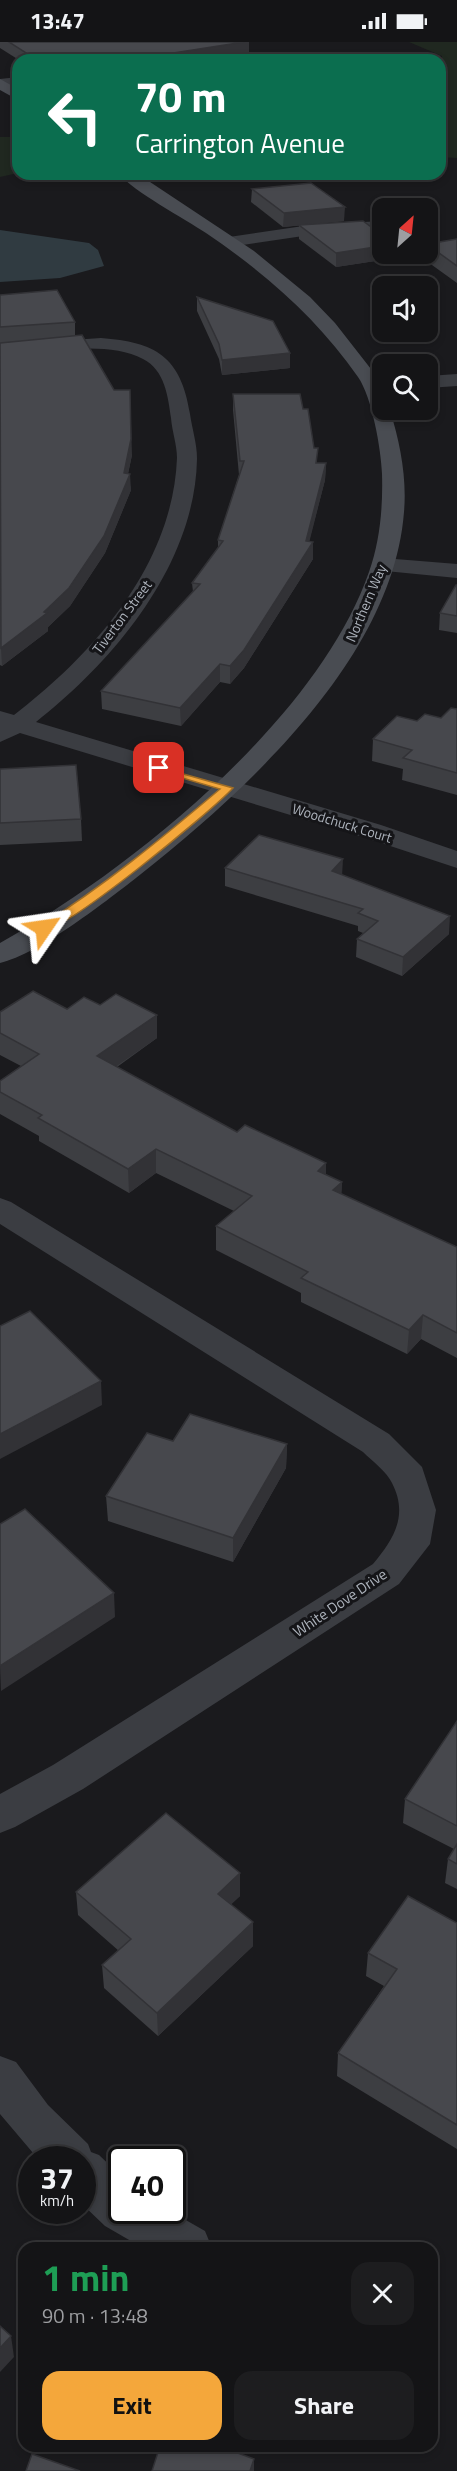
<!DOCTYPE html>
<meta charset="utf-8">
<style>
body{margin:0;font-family:"Titillium Web",sans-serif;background:#1d1d1f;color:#f1f3f6;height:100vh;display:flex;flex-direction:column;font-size:22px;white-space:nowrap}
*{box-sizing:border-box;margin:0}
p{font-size:20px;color:#9d9ea1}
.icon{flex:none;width:33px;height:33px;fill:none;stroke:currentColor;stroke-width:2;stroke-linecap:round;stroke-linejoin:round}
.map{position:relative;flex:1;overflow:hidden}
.details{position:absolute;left:18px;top:2200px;width:420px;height:210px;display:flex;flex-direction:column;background:#141416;border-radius:18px;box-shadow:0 3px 9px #0003,0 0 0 2px #333335}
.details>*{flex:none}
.top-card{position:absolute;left:12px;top:12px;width:434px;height:126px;border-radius:18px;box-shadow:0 3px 9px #0003,0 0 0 2px #333335;background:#0b6e4f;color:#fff;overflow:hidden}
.needle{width:39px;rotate:27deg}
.buttons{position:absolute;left:372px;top:156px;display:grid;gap:12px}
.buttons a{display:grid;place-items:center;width:66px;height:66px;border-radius:12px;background:#141416;box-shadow:0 3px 9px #0003,0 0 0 2px #333335;font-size:30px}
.speed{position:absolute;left:18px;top:2104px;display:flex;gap:12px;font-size:30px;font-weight:700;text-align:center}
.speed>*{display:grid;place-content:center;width:78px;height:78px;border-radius:50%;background:#141416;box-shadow:0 3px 9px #0003,0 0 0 2px #333335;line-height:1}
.speed small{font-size:15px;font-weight:400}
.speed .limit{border:3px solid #111;border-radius:9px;background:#fff;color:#111}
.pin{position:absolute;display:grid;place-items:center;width:51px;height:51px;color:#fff;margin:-26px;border-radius:12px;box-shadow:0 3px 9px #0006}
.me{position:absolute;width:66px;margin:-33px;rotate:58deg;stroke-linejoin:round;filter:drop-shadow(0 0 4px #0008)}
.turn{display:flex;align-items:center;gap:21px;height:126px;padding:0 24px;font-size:27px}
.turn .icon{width:78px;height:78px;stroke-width:2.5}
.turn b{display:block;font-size:42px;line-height:51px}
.round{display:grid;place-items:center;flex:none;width:63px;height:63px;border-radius:18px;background:#1d1d1f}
.head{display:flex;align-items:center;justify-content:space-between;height:102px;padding:0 24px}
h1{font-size:36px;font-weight:700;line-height:45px;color:#1e9e55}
.action{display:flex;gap:12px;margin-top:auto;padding:12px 24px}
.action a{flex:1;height:69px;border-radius:18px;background:#f4a73b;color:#111;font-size:24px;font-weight:700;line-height:69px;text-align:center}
.action a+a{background:#1d1d1f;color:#f1f3f6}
.status{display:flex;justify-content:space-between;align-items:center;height:42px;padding:0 30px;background:#141416;direction:ltr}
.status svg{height:16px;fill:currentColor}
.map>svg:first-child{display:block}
</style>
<div class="status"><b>13:47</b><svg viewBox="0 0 49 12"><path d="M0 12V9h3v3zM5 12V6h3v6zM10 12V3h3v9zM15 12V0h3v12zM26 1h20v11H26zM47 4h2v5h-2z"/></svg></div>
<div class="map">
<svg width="457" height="2429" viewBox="0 0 457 2429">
<rect width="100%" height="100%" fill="#1a1a1d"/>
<g fill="#202820">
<polygon points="409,0 457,0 457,116 440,115 442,14"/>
<polygon points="0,95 18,95 18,131 0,135"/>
</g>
<polygon fill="#303b41" points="0,188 89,201 98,208 104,224 60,236 0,240"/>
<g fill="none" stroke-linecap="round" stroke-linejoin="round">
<g fill="#3b3d42" fill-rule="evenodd">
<polygon points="18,35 18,43 0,45 0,37"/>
<polygon points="382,179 382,189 310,193 229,205 220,200 229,195 310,183"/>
<path d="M101,296C155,300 181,314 190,372C192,387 197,401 197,417C195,522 115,618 36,680L381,783L457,809V826L363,795L20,691L0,700V669L14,673C94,612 173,522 177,416C177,403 172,389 171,376C168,355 165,328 143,317C106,297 41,311 0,315V303Z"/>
<polygon points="457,332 457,344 428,346 428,334"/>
<polygon points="383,516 457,522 457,536 375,528 372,523 375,518"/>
<path d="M0,1156L11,1160L389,1392L422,1425L436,1468L430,1502L399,1542L83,1747L15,1785L0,1791V1752L53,1723L373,1522C393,1498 409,1474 392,1441C387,1430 372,1419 363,1410L0,1182Z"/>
<polygon points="0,2014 16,2020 48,2063 88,2102 91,2110 99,2113 122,2135 122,2169 170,2169 205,2189 212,2206 143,2206 105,2184 82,2162 82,2118 39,2118 0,2072"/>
</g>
<g fill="#494c52" fill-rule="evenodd">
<polygon points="0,37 18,47 18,58 0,48"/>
<path d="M119,132H138L254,209L310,255L335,281L378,336L382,344V368H390C400,401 407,435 404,470C393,615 248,747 141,832C108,858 39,912 0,921V901C132,827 318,677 369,530C380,499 383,465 382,432C381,407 372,355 358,335C318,277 265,231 206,191C185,177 133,149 119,132Z"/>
</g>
</g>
<g fill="#3d3e42">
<polygon points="0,0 249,0 249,11 205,18 19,18 0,6"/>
<polygon points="252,147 344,179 283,185 251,160"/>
<polygon points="299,183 395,216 336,225 299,197"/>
<polygon points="457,197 457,241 425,218 426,212 428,212 428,202"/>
<polygon points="0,253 75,280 75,294 132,413 128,432 131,448 105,511 70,564 48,585 48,589 2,624 0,623"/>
<polygon points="197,255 290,326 222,333 219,317 197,269"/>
<polygon points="233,352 314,406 317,421 326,421 325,438 309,499 313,517 244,626 230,642 220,640 181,684 102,667 101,649 193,550 192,541 218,506 218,498 239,433 233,368"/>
<polygon points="457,543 457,591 439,588 440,571"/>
<polygon points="457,667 457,753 402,738 403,727 372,719 373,697 417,679 441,676"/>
<polygon points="0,727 81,777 82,799 0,803"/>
<polygon points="225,826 342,833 449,892 402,934 356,915 357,897 363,891 358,889 358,884 225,844"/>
<polygon points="67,967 157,996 117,1025 237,1090 326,1121 326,1133 342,1140 341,1152 457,1205 457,1316 421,1297 407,1312 301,1260 301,1251 216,1208 216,1184 234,1169 156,1131 129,1151 39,1099 39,1094 0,1072 0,1039 21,1024 0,1013 0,970"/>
<polygon points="173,1399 287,1402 286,1426 233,1520 108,1479 106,1454"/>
<polygon points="457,1679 457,1847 445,1841 448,1817 454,1807 403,1781 405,1757"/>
<polygon points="76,1850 240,1854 231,1862 253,1904 158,1994 104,1946 102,1923 119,1909 78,1873"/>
<polygon points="457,1881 457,2107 337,2034 338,2011 384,1944 366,1934 368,1911"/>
</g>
<g fill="#323236">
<polygon points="244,0 249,0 249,11 205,18 167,18 167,12"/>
<polygon points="345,165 344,179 283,185 284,171"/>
<polygon points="382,204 382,212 395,212 395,216 336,225 336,211"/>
<polygon points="290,311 290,326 222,333 222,318"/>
<polygon points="130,348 132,413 125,445 130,432 131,448 105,511 70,564 48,585 48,589 2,624 1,606 44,570 124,431"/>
<polygon points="326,421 325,438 307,509 313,500 313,517 244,626 230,642 230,624 306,499"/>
<polygon points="220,622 220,640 181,684 180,666"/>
<polygon points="343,817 342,835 332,829"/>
<polygon points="450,874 449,892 402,934 403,915"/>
<polygon points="157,973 157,996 98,1037 97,1014"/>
<polygon points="156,1107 156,1131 129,1151 128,1127"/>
<polygon points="326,1121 326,1145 318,1129"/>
<polygon points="342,1140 341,1164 333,1148"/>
<polygon points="423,1273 421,1297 407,1312 409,1288"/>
<polygon points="101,1339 102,1363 0,1417 0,1392"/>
<polygon points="287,1402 286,1426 233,1520 233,1496"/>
<polygon points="114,1551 115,1575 1,1649 0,1624"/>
<polygon points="240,1831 240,1854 218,1875 218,1852"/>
<polygon points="253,1880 253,1904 158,1994 157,1971"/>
<polygon points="11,2294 14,2315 0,2330 0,2306"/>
<polygon points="254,2417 254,2429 250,2429"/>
</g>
<g fill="#47484d" stroke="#323236" stroke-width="1.5">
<polygon points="9,0 244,0 167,12 193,18 37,18"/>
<polygon points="311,141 345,165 284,171 252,147"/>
<polygon points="363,179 382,193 382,204 336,211 299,183"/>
<polygon points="457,197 457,224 428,203 428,202"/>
<polygon points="57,248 75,280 0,285 0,253"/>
<polygon points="197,255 273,279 290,311 222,318 219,302"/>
<polygon points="82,293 114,348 130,348 131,397 124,431 130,432 104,494 69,546 44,570 47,571 1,606 0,301"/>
<polygon points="233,352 300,352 303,367 308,367 314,406 318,406 316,421 326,421 306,499 313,500 244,608 230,624 220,622 180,666 101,649 200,542 192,541 223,499 218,498 244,419 240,419"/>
<polygon points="456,543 457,543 457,574 440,571"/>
<polygon points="451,666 457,667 457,731 403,716 412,708 373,697 397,674 417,679 425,672 441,676"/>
<polygon points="76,723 81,777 0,781 0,727"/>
<polygon points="259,793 343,817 332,829 450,874 403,915 357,897 378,879 358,871 363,867 225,826"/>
<polygon points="33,949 67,967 84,955 100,963 116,952 157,973 97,1014 237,1090 245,1083 326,1121 318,1129 342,1140 333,1148 457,1205 457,1291 423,1273 409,1288 301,1236 308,1230 216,1184 252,1154 156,1107 128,1127 38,1076 42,1073 0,1050 0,1039 39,1012 0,991 0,970"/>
<polygon points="30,1269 101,1339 0,1392 0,1284"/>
<polygon points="190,1372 287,1402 233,1496 106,1454 147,1391 173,1399"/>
<polygon points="25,1467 114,1551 0,1624 0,1482"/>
<polygon points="457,1679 457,1784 405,1757"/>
<polygon points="166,1771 240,1831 218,1852 253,1880 157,1971 102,1923 131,1897 76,1850"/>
<polygon points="457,1802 457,1822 448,1817"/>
<polygon points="408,1854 457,1881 457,2083 338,2011 397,1927 368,1911"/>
<polygon points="0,2284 11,2294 0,2306"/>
<polygon points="160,2404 219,2404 254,2417 250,2429 152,2429"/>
<polygon points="32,2412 80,2429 26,2429"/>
</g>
<path fill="#f4a73b" stroke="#9f6d26" stroke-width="1.5" d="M155,724L233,746C213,768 62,893 40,889V884C104,844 162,796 220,747L155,728Z"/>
<g text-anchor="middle" stroke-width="6" stroke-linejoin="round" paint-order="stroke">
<g font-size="14" fill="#adb3bc" stroke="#151518">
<text transform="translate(366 561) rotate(-67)" y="5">Northern Way</text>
<text transform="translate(122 575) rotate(-53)" y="5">Tiverton Street</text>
<text transform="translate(342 781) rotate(17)" y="5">Woodchuck Court</text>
</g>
<g font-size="15" fill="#adb3bc" stroke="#151518">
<text transform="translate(340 1561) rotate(-34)" y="5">White Dove Drive</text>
</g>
</g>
</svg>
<div class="buttons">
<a><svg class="needle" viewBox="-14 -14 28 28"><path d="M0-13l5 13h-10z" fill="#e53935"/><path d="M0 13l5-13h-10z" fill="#9d9ea1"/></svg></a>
<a><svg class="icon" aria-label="sound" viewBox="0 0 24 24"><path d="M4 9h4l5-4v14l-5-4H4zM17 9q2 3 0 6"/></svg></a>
<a><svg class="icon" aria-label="search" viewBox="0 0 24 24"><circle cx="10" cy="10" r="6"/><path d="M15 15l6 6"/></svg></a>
</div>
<div class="speed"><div>37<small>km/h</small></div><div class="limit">40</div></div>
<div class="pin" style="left:159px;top:726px;background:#d93025"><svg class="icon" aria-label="arrive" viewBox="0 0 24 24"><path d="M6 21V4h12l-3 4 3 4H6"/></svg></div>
<svg class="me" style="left:44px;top:886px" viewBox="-20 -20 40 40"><path d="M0-17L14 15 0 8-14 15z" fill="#f4a73b" stroke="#fff" stroke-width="4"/></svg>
<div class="top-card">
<div class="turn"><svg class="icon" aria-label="left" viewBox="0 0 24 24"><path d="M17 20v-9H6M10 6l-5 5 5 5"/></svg><div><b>70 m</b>Carrington Avenue</div></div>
</div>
<section class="details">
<div class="head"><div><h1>1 min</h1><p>90 m · 13:48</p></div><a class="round"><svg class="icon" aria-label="close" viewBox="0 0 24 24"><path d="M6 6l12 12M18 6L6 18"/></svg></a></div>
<div class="action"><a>Exit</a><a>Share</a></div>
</section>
</div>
